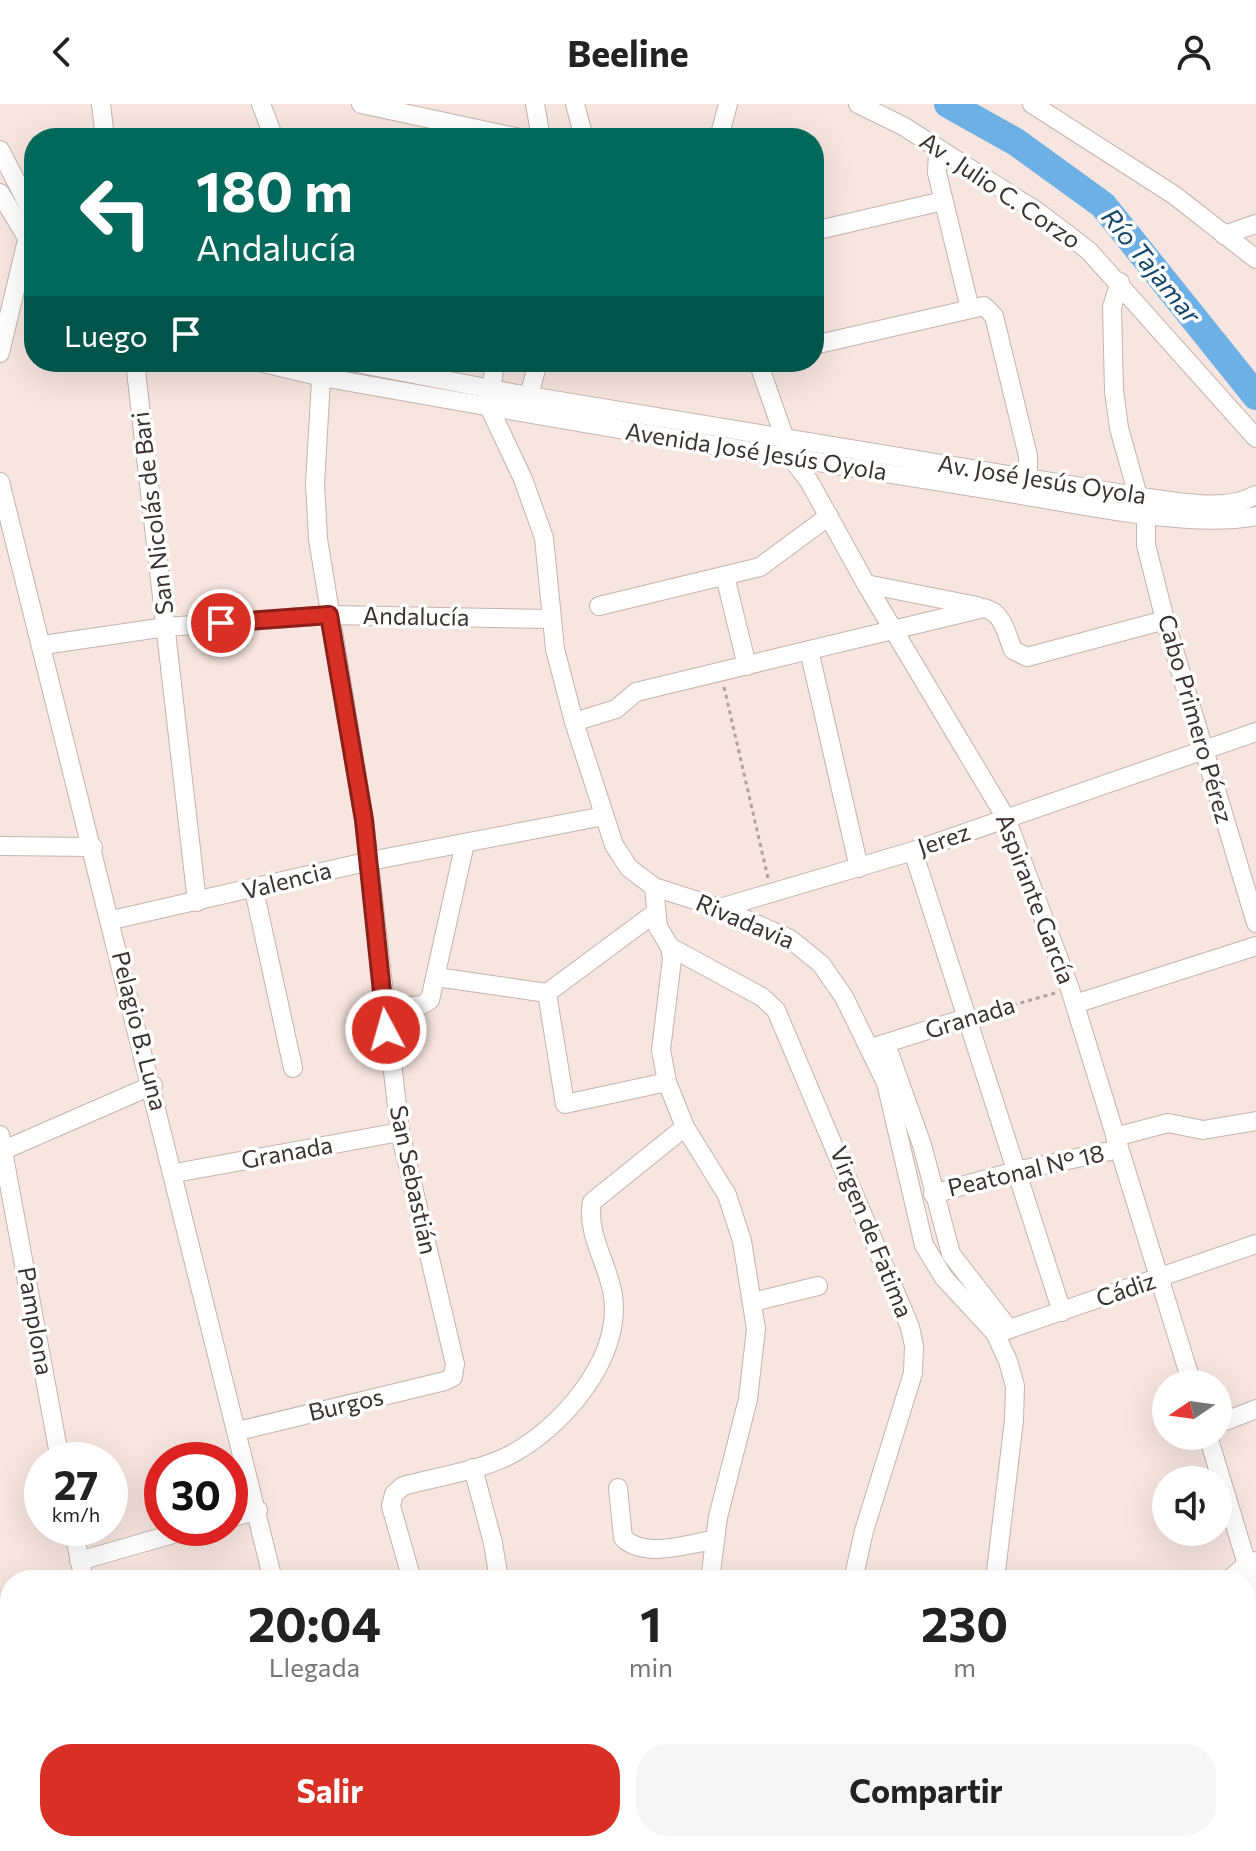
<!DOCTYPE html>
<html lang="es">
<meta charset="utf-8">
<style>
body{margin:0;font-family:Commissioner,sans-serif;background:#f6f6f6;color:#222;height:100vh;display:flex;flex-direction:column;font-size:30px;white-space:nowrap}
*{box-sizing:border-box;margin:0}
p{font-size:26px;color:#767676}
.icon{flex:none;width:44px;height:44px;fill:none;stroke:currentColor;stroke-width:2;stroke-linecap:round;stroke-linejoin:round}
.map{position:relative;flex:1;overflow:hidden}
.side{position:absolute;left:0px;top:1466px;width:1256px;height:282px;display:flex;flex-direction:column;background:#fff;border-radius:32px 32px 0 0;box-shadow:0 8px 32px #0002}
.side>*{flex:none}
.banner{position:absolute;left:24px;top:24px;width:800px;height:244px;border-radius:32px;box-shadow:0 8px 32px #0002;background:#00695c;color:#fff;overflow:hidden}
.needle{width:52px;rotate:257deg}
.buttons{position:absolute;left:1152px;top:1266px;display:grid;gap:16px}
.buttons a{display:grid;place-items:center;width:80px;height:80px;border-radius:50%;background:#fff;box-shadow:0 8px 32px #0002;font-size:40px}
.speed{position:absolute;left:24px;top:1338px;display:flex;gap:16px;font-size:40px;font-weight:700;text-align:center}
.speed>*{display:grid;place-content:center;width:104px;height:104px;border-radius:50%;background:#fff;box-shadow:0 8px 32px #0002;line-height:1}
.speed small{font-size:20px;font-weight:400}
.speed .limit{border:12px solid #d22;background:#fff;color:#111}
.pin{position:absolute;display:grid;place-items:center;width:68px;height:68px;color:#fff;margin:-34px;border:4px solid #fff;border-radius:50%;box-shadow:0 2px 8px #0007}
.me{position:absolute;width:88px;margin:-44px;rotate:354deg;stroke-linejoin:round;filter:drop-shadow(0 0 6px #0008)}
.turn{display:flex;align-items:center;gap:28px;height:168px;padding:0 40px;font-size:36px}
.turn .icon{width:104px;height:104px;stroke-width:2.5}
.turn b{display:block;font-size:56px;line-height:68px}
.then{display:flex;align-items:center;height:76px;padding:0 40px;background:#0003;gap:16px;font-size:30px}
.eta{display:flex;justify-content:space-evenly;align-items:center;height:136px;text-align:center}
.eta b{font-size:48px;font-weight:700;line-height:56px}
.action{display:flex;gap:16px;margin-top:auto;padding:16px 40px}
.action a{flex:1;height:92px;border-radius:32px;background:#d93025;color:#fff;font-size:32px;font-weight:700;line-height:92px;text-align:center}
.action a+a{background:#f6f6f6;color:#222}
header{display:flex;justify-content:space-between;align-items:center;height:104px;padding:0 40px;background:#fff;font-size:36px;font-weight:700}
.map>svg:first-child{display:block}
</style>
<header><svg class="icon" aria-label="back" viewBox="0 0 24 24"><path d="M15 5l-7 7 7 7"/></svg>Beeline<svg class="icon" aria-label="person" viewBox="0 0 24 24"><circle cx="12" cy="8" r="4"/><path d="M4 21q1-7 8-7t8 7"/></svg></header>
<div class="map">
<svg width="1256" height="1747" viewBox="0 0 1256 1747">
<rect width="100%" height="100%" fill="#f7e5df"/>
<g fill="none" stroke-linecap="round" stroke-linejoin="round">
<polyline stroke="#6db0e6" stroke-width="28" points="948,0 1016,38 1103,101 1256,292"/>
<g stroke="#c4b4ae" stroke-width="20">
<g id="minor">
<polyline points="101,0 105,34"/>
<polyline points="261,0 274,34"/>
<polyline points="361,0 520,34"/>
<polyline points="535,0 541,34"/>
<polyline points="575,0 584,34"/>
<polyline points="858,0 903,22 1038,108 1089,147 1256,334"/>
<polyline points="1032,0 1174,91 1256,155"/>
<polyline points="719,34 728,0"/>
<polyline points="0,46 34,112"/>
<polyline points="938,46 937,69 970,205"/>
<polyline points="0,89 34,145"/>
<polyline points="814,127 943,97"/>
<polyline points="1224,131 1256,120"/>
<polyline points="1120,178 1112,203 1114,287 1119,324 1138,392"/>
<polyline points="814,241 984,202 994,212 1028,352 1028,374"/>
<polyline points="0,249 27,136"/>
<polyline points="135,258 197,798"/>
<path d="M259,258L322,273C545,313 768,351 992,386C1063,397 1188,426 1256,412"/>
<path d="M351,258L517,290L1148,394C1180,398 1225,408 1256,391"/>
<polyline points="495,258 489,303 523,375 544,434 555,545 574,618 614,741 629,764 654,783 720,804 790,835 821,860 844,893 886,979 924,1141 944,1174 995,1229 1008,1257 1015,1282 1014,1316 995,1476"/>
<polyline points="758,258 792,355 809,377 866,480 1006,714 1070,885 1192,1280"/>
<polyline points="529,292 538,258"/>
<polyline points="0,378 273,1476"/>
<polyline points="1146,409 1146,441 1165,516 1256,819"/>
<polyline points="725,472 747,562"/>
<polyline points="866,480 977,502"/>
<polyline points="599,502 760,463 829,412"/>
<polyline points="43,541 166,523 329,511 550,515"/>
<polyline points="809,546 859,764"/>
<path d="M574,618L616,605L636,588L984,504C1003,508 1006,529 1013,546L1027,553L1165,516"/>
<polyline points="0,742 93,743"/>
<polyline points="913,747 1062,1208"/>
<polyline points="654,783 658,823 670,843 672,855 661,946 667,978 685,1023 727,1091 742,1137 756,1225 748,1295 718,1413 710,1476"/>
<polyline points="254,786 293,964"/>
<polyline points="720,804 913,747 1256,628"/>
<polyline points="655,809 547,889 565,1000 667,978"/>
<polyline points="112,816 370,757 604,712"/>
<polyline points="670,843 762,893 776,906 910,1223 914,1242 913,1269 864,1427 853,1476"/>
<polyline points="436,873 547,889"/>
<polyline points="1075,900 1256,842"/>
<polyline points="384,905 422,901 430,896 465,739"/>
<polyline points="886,940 922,1041 951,1150 1009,1225"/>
<polyline points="877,942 966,914"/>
<polyline points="0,1031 60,1356"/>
<polyline points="1115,1033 1168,1019 1203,1026 1256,1017"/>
<polyline points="4,1046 153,981"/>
<polyline points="175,1069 400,1028"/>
<polyline points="933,1090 1016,1067 1119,1045"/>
<polyline points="753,1198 818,1182"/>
<polyline points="998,1229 1256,1140"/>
<polyline points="1218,1320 1256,1305"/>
<polyline points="238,1327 445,1277 453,1273 455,1260 400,1028 364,716 318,435 315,380 322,258"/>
<polyline points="1208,1332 1256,1490"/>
<polyline points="473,1364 493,1439 499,1476"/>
<path d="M618,1384L623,1434C645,1455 686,1440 714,1436"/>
<polyline points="230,1414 258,1406"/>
<polyline points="73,1424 84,1476"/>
<polyline points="79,1457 194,1424"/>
<path d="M412,1476L391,1402L394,1390L403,1382C437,1373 477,1367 508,1352C561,1325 622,1255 613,1192C609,1161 586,1131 592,1098L685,1023"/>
<polyline points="1229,1476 1247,1460 1256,1457"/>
<polyline points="0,1546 9,1573"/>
<polyline points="1246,1591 1256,1590"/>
<polyline points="1246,1623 1256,1648"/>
<polyline points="150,1738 152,1747"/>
<polyline points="434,1738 446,1747"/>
<polyline points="670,1738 672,1747"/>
<polyline points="758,1738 762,1747"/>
<polyline points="980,1738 983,1747"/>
<polyline points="1086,1738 1091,1747"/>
<polyline points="186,1747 244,1738"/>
<polyline points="295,1747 351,1738"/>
<polyline points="601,1747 658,1738"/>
</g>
</g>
<g stroke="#b0a29d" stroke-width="3" stroke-dasharray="4 4" stroke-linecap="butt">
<polyline points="724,583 768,774"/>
<polyline points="982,910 1055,889"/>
</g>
<use href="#minor" stroke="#fff" stroke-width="18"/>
</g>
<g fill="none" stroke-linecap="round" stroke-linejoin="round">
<g stroke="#8d1f18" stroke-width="20">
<polyline id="route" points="221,519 329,511 364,716 386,926"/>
</g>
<use href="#route" stroke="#d93025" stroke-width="14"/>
</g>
<g text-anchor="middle" stroke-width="7" stroke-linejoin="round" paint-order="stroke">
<g font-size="24" fill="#3a3331" stroke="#fff">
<text transform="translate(1000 87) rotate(34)" y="8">Av . Julio C. Corzo</text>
<text transform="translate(756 348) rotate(9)" y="8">Avenida José Jesús Oyola</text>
<text transform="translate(1042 376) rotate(9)" y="8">Av. José Jesús Oyola</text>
<text transform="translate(153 409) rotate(-97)" y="8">San Nicolás de Bari</text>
<text transform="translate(416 513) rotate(1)" y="8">Andalucía</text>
<text transform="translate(1195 615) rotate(74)" y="8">Cabo Primero Pérez</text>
<text transform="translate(944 736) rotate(-19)" y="8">Jerez</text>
<text transform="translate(287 777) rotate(-14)" y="8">Valencia</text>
<text transform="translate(1035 795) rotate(69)" y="8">Aspirante García</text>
<text transform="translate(745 818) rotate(23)" y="8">Rivadavia</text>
<text transform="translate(970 914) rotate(-17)" y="8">Granada</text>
<text transform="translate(139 927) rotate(76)" y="8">Pelagio B. Luna</text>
<text transform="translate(287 1049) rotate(-10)" y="8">Granada</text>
<text transform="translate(1026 1067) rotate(-13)" y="8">Peatonal N° 18</text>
<text transform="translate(413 1076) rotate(78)" y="8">San Sebastián</text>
<text transform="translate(871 1128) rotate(68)" y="8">Virgen de Fatima</text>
<text transform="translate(1126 1186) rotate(-19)" y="8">Cádiz</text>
<text transform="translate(35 1217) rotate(80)" y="8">Pamplona</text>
<text transform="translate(346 1301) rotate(-13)" y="8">Burgos</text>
</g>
<g font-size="26" font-style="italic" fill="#15476b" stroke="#fff">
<text transform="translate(1151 162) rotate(51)" y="9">Río Tajamar</text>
</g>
</g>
</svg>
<div class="buttons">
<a><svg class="needle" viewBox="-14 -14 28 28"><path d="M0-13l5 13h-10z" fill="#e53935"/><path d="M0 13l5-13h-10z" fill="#767676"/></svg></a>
<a><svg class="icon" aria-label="sound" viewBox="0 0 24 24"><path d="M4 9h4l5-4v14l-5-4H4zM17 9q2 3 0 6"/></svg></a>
</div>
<div class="speed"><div>27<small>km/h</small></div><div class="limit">30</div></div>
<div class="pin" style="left:221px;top:519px;background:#d93025"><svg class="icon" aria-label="arrive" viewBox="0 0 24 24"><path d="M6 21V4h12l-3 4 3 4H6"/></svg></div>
<svg class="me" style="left:386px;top:926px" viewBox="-20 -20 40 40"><circle r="17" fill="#d93025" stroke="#fff" stroke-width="3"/><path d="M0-11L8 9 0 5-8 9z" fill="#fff"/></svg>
<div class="banner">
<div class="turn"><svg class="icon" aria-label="left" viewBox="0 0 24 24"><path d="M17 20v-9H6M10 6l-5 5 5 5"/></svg><div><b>180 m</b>Andalucía</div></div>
<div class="then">Luego<svg class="icon" aria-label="arrive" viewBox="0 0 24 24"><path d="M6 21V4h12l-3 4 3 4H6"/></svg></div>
</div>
<section class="side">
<div class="eta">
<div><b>20:04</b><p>Llegada</p></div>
<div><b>1</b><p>min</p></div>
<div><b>230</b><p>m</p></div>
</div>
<div class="action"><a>Salir</a><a>Compartir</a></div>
</section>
</div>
